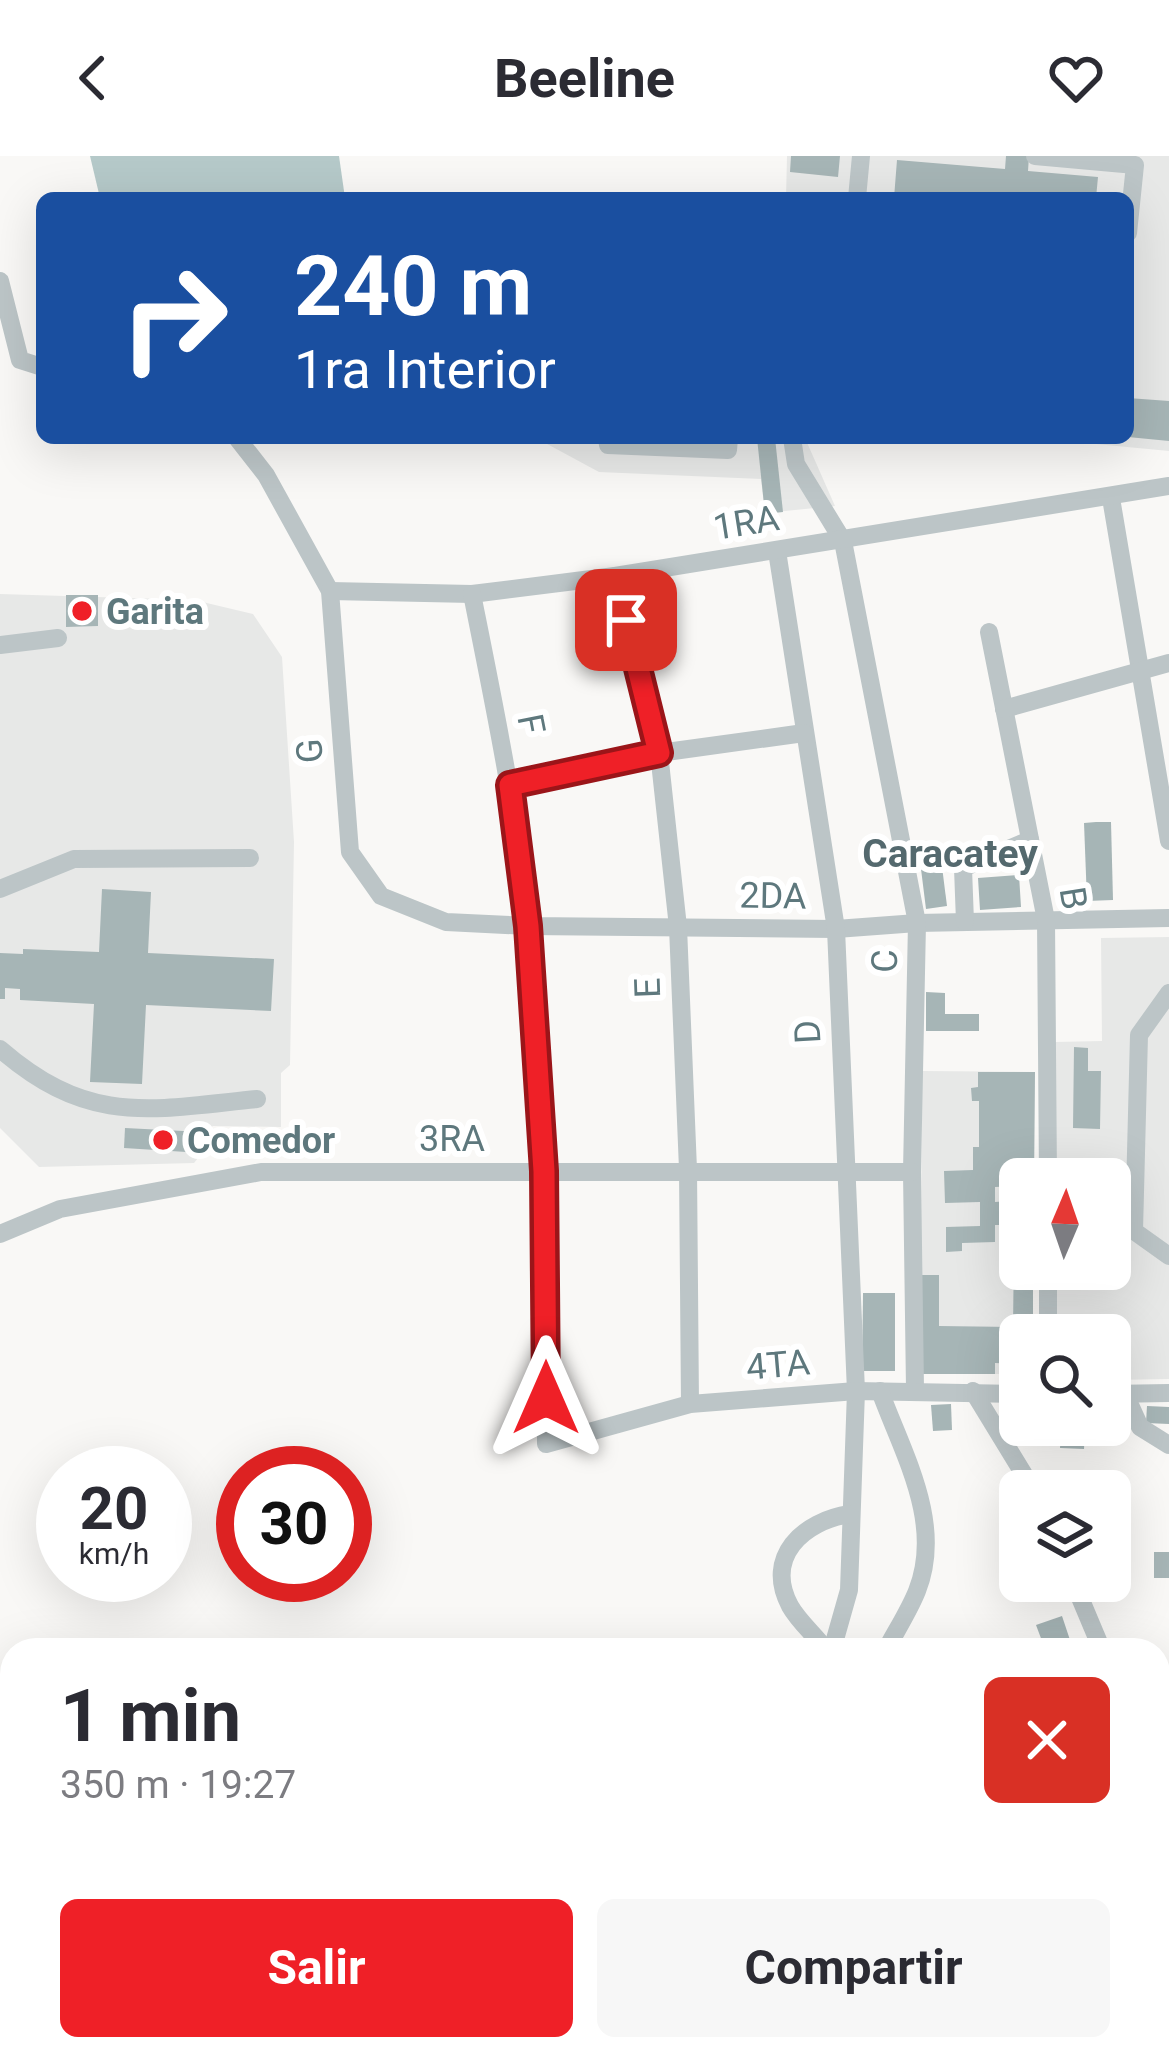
<!DOCTYPE html>
<html lang="es">
<meta charset="utf-8">
<style>
body{margin:0;font-family:Roboto,sans-serif;background:#f7f7f7;color:#2b2b33;height:100vh;display:flex;flex-direction:column;font-size:45px;white-space:nowrap}
*{box-sizing:border-box;margin:0}
p{font-size:39px;color:#7c7c81}
.icon{flex:none;width:66px;height:66px;fill:none;stroke:currentColor;stroke-width:2;stroke-linecap:round;stroke-linejoin:round}
.map{position:relative;flex:1;overflow:hidden}
.panel{position:absolute;left:0px;top:1482px;width:1170px;height:423px;display:flex;flex-direction:column;background:#fff;border-radius:36px 36px 0 0;box-shadow:0 12px 48px #0002}
.panel>*{flex:none}
.hud{position:absolute;left:36px;top:36px;width:1098px;height:252px;border-radius:18px;box-shadow:0 12px 48px #0002;background:#1a4fa0;color:#fff;overflow:hidden}
.needle{width:78px;rotate:2deg}
.fabs{position:absolute;left:999px;top:1002px;display:grid;gap:24px}
.fabs a{display:grid;place-items:center;width:132px;height:132px;border-radius:18px;background:#fff;box-shadow:0 12px 48px #0002;font-size:60px}
.speed{position:absolute;left:36px;top:1290px;display:flex;gap:24px;font-size:60px;font-weight:700;text-align:center}
.speed>*{display:grid;place-content:center;width:156px;height:156px;border-radius:50%;background:#fff;box-shadow:0 12px 48px #0002;line-height:1}
.speed small{font-size:30px;font-weight:400}
.speed .limit{border:18px solid #d22;background:#fff;color:#111}
.pin{position:absolute;display:grid;place-items:center;width:102px;height:102px;color:#fff;margin:-51px;border-radius:24px;box-shadow:0 6px 18px #0006}
.me{position:absolute;width:132px;margin:-66px;rotate:0deg;stroke-linejoin:round;filter:drop-shadow(0 0 9px #0008)}
.turn{display:flex;align-items:center;gap:42px;height:252px;padding:0 60px;font-size:54px}
.turn .icon{width:156px;height:156px;stroke-width:2.5}
.turn b{display:block;font-size:84px;line-height:102px}
.round{display:grid;place-items:center;flex:none;width:126px;height:126px;border-radius:18px;background:#f7f7f7}
.headline{display:flex;align-items:center;justify-content:space-between;height:204px;padding:0 60px}
h1{font-size:72px;font-weight:700;line-height:90px}
.button{display:flex;gap:24px;margin-top:auto;padding:24px 60px}
.button a{flex:1;height:138px;border-radius:18px;background:#ef2027;color:#fff;font-size:48px;font-weight:700;line-height:138px;text-align:center}
.button a+a{background:#f7f7f7;color:#2b2b33}
header{display:flex;justify-content:space-between;align-items:center;height:156px;padding:0 60px;background:#fff;font-size:54px;font-weight:700}
.map>svg:first-child{display:block}
</style>
<header><svg class="icon" aria-label="back" viewBox="0 0 24 24"><path d="M15 5l-7 7 7 7"/></svg>Beeline<svg class="icon" aria-label="heart" viewBox="0 0 24 24"><path d="M12 20l-8-8c-3-5 5-10 8-4 3-6 11-1 8 4z"/></svg></header>
<div class="map">
<svg width="1169" height="1903" viewBox="0 0 1169 1903">
<rect width="100%" height="100%" fill="#f9f8f6"/>
<g fill="#e7e8e7">
<polygon points="787,0 1169,0 1169,295 1033,282 1128,282 1128,42 786,42"/>
<polygon points="536,282 805,282 835,350 765,357 761,323 599,316"/>
<polygon points="0,438 194,444 253,458 282,501 294,686 290,909 281,917 281,971 213,970 203,976 202,997 194,1007 39,1011 0,972"/>
<polygon points="1169,781 1169,1223 1110,1224 1110,1179 1057,1179 1056,1113 1110,1113 1110,1023 1055,1023 1055,886 1102,885 1101,782"/>
<polygon points="922,915 1035,916 1034,1023 1020,1023 1020,1113 1033,1113 1033,1179 1020,1179 1020,1218 920,1218"/>
</g>
<polygon fill="#b5c9c9" points="90,0 339,0 345,42 100,42"/>
<g fill="#a6b5b6">
<polygon points="791,0 840,0 838,21 790,16"/>
<polygon points="1006,0 1029,0 1028,15 1098,21 1096,42 894,42 897,4 1005,13"/>
<polygon points="1128,242 1169,245 1169,285 1128,281"/>
<polygon points="757,282 775,282 783,356 765,358"/>
<polygon points="66,439 98,439 98,470 66,471"/>
<polygon points="1096,666 1111,666 1113,744 1087,745 1084,667"/>
<polygon points="941,703 947,750 926,753 920,705"/>
<polygon points="1019,719 1021,751 980,754 978,722"/>
<polygon points="102,733 151,736 148,797 274,803 271,855 146,849 142,928 90,926 94,848 20,844 20,833 5,832 5,843 0,843 0,797 23,798 23,793 99,796"/>
<polygon points="926,836 945,837 945,858 979,858 979,875 926,875"/>
<polygon points="1074,891 1088,892 1088,915 1101,915 1100,973 1073,972"/>
<polygon points="978,916 1035,916 1034,1023 1020,1023 1020,1030 995,1031 995,1046 1010,1045 1011,1069 995,1069 995,1086 962,1087 962,1095 946,1096 946,1071 980,1070 980,1046 945,1047 944,1015 973,1014 973,991 979,991 979,945 972,945 971,932 978,931"/>
<polygon points="125,972 203,976 202,997 124,992"/>
<polygon points="1014,1090 1020,1090 1020,1113 1033,1113 1033,1179 1020,1179 1020,1208 995,1207 995,1218 920,1218 921,1119 939,1119 939,1170 1013,1171"/>
<polygon points="863,1137 895,1137 895,1215 862,1215"/>
<polygon points="951,1248 952,1274 933,1275 931,1249"/>
<polygon points="1147,1250 1169,1251 1169,1268 1146,1267"/>
<polygon points="1061,1271 1085,1273 1084,1293 1060,1292"/>
<rect x="1154" y="1396" width="15" height="26"/>
<polygon points="1062,1460 1070,1484 1045,1493 1036,1469"/>
</g>
<g fill="none" stroke-linecap="round" stroke-linejoin="round">
<g stroke="#bcc5c7" stroke-width="18">
<polyline points="1035,0 1135,9 1128,77"/>
<polyline points="857,42 861,0"/>
<polyline points="0,125 20,204 42,211"/>
<polyline points="237,282 266,319 330,435 350,696 381,740 446,766 528,770 836,773 917,767 1169,762"/>
<polyline points="607,282 608,289 728,294 729,282"/>
<polyline points="792,282 796,308 843,385 917,767 912,1016 915,1233"/>
<polyline points="1111,342 1169,685"/>
<polyline points="777,395 836,773 856,1235 849,1434 832,1494"/>
<polyline points="615,420 659,597 678,771 688,1013 690,1248"/>
<polyline points="330,435 472,438 615,420 1169,330"/>
<path d="M472,438C494,548 517,658 528,770C545,942 545,1115 546,1288L690,1248L856,1235L1020,1238"/>
<polyline points="989,476 1046,764 1048,1023"/>
<polyline points="0,489 58,482"/>
<polyline points="1004,553 1169,507"/>
<polyline points="510,629 659,597 804,577"/>
<polyline points="0,733 74,703 250,702"/>
<polyline points="965,766 963,712 1030,684"/>
<polyline points="1169,837 1139,879 1134,1075 1169,1100"/>
<path d="M0,893C89,970 149,954 257,943"/>
<polyline points="0,1078 60,1053 261,1016 912,1016"/>
<polyline points="1048,1113 1048,1179"/>
<path d="M880,1235C903,1298 944,1367 917,1435C909,1455 896,1475 886,1494"/>
<polyline points="973,1235 1034,1335"/>
<polyline points="1110,1238 1169,1237"/>
<polyline points="1125,1238 1140,1271 1169,1289"/>
<polyline points="1073,1425 1102,1494"/>
<path d="M826,1494C815,1479 799,1466 790,1450C764,1401 803,1365 850,1358"/>
<polyline points="1158,1618 1169,1642"/>
<polyline points="554,1903 569,1893"/>
<polyline points="1161,1903 1169,1868"/>
</g>
</g>
<g fill="none" stroke-linecap="round" stroke-linejoin="round">
<g stroke="#9b1519" stroke-width="30">
<polyline id="route" points="546,1242 544,1015 528,770 510,629 659,597 626,464"/>
</g>
<use href="#route" stroke="#ef2027" stroke-width="21"/>
</g>
<g fill="#ef2027" stroke="#fff" stroke-width="4.5">
<circle cx="82" cy="455" r="12"/>
<circle cx="163" cy="984" r="12"/>
</g>
<g text-anchor="middle" stroke-width="12" stroke-linejoin="round" paint-order="stroke">
<g font-size="36" fill="#5e787d" stroke="#fff">
<text transform="translate(746 366) rotate(-9)" y="13">1RA</text>
<text transform="translate(532 568) rotate(79)" y="13">F</text>
<text transform="translate(309 595) rotate(-94)" y="13">G</text>
<text transform="translate(773 739) rotate(1)" y="13">2DA</text>
<text transform="translate(1074 742) rotate(81)" y="13">B</text>
<text transform="translate(884 805) rotate(-89)" y="13">C</text>
<text transform="translate(647 832) rotate(-92)" y="13">E</text>
<text transform="translate(807 876) rotate(-93)" y="13">D</text>
<text x="452" y="995">3RA</text>
<text transform="translate(778 1208) rotate(-5)" y="13">4TA</text>
</g>
<g font-size="36" font-weight="bold" fill="#5e787d" stroke="#fff" text-anchor="start">
<text x="106" y="468">Garita</text>
<text x="187" y="997">Comedor</text>
</g>
<g font-size="39" font-weight="bold" fill="#54696e" stroke="#fff">
<text x="950" y="711">Caracatey</text>
</g>
</g>
</svg>
<div class="fabs">
<a><svg class="needle" viewBox="-14 -14 28 28"><path d="M0-13l5 13h-10z" fill="#e53935"/><path d="M0 13l5-13h-10z" fill="#7c7c81"/></svg></a>
<a><svg class="icon" aria-label="search" viewBox="0 0 24 24"><circle cx="10" cy="10" r="6"/><path d="M15 15l6 6"/></svg></a>
<a><svg class="icon" aria-label="layers" viewBox="0 0 24 24"><path d="M12 4l9 5-9 5-9-5zM3 14l9 5 9-5"/></svg></a>
</div>
<div class="speed"><div>20<small>km/h</small></div><div class="limit">30</div></div>
<div class="pin" style="left:626px;top:464px;background:#d93025"><svg class="icon" aria-label="arrive" viewBox="0 0 24 24"><path d="M6 21V4h12l-3 4 3 4H6"/></svg></div>
<svg class="me" style="left:546px;top:1242px" viewBox="-20 -20 40 40"><path d="M0-17L14 15 0 8-14 15z" fill="#ef2027" stroke="#fff" stroke-width="4"/></svg>
<div class="hud">
<div class="turn"><svg class="icon" aria-label="right" viewBox="0 0 24 24"><path d="M7 20v-9h11M14 6l5 5-5 5"/></svg><div><b>240 m</b>1ra Interior</div></div>
</div>
<section class="panel">
<div class="headline"><div><h1>1 min</h1><p>350 m · 19:27</p></div><a class="round" style="background:#d93025;color:#fff"><svg class="icon" aria-label="close" viewBox="0 0 24 24"><path d="M6 6l12 12M18 6L6 18"/></svg></a></div>
<div class="button"><a>Salir</a><a>Compartir</a></div>
</section>
</div>
